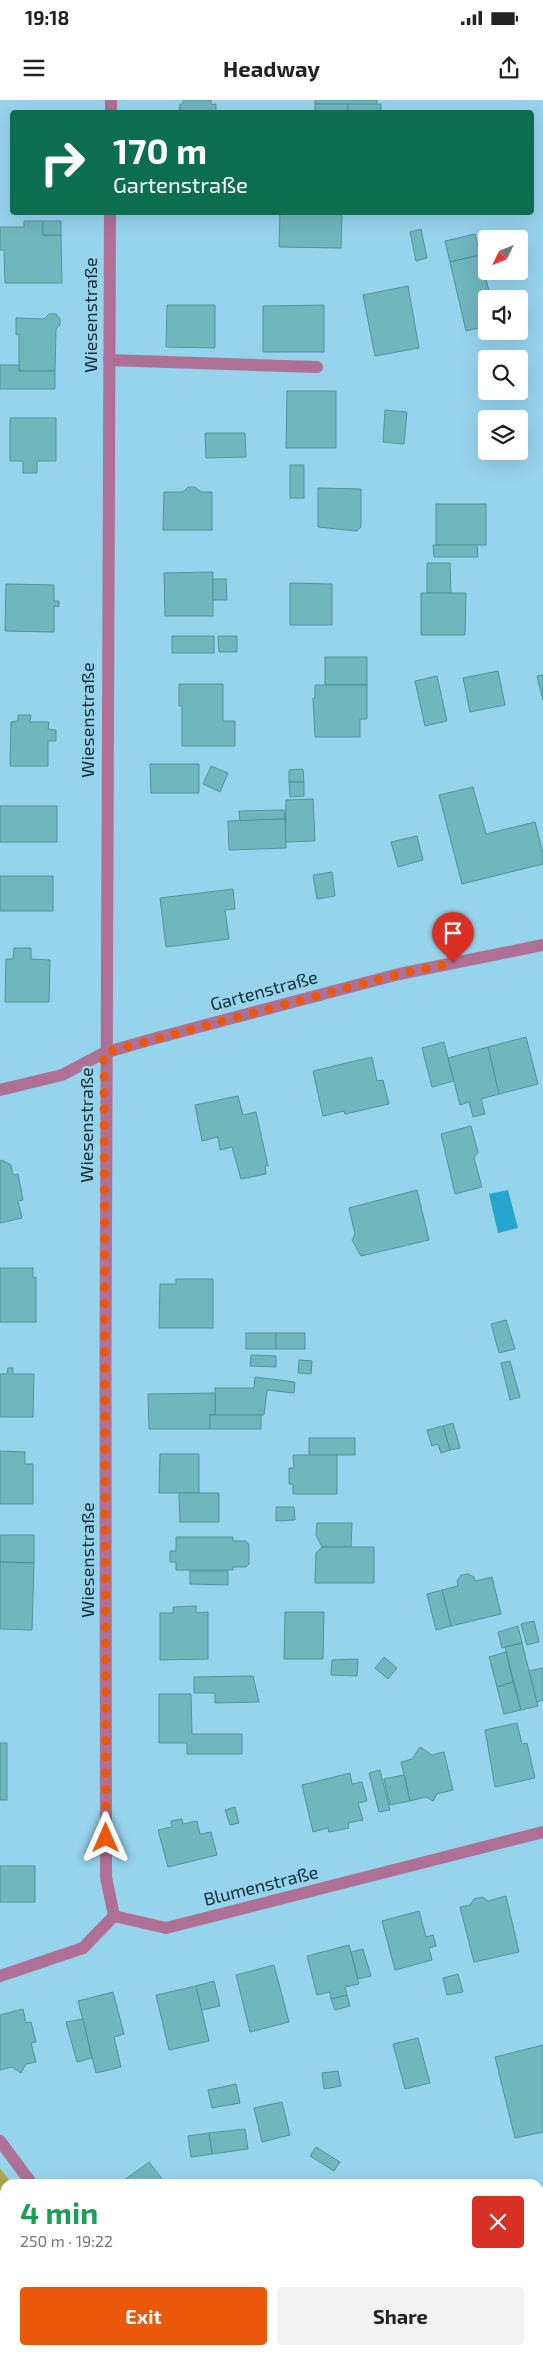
<!DOCTYPE html>
<meta charset="utf-8">
<style>
body{margin:0;font-family:"Exo 2",sans-serif;background:#f2f2f2;color:#222;height:100vh;display:flex;flex-direction:column;font-size:19px;white-space:nowrap}
*{box-sizing:border-box;margin:0}
p{font-size:16px;color:#767676}
.icon{flex:none;width:28px;height:28px;fill:none;stroke:currentColor;stroke-width:2;stroke-linecap:round;stroke-linejoin:round}
.map{position:relative;flex:1;overflow:hidden}
.side{position:absolute;left:0px;top:2079px;width:544px;height:176px;display:flex;flex-direction:column;background:#fff;border-radius:15px 15px 0 0;box-shadow:0 5px 20px #0002}
.side>*{flex:none}
.banner{position:absolute;left:10px;top:10px;width:524px;height:105px;border-radius:5px;box-shadow:0 5px 20px #0002;background:#0b6e4f;color:#fff;overflow:hidden}
.needle{width:32px;rotate:227deg}
.fabs{position:absolute;left:478px;top:130px;display:grid;gap:10px}
.fabs a{display:grid;place-items:center;width:50px;height:50px;border-radius:5px;background:#fff;box-shadow:0 5px 20px #0002;font-size:25px}
.pin{position:absolute;display:grid;place-items:center;width:42px;height:42px;color:#fff;margin:-51px -21px;border-radius:50% 50% 50% 0;rotate:-45deg;box-shadow:0 0 5px #0007}
.pin .icon{rotate:45deg}
.me{position:absolute;width:55px;margin:-28px;rotate:0deg;stroke-linejoin:round;filter:drop-shadow(0 0 4px #0008)}
.turn{display:flex;align-items:center;gap:18px;height:105px;padding:0 20px;font-size:22px}
.turn .icon{width:65px;height:65px;stroke-width:2.5}
.turn b{display:block;font-size:35px;line-height:42px}
.round{display:grid;place-items:center;flex:none;width:52px;height:52px;border-radius:5px;background:#f2f2f2}
.headline{display:flex;align-items:center;justify-content:space-between;height:85px;padding:0 20px}
h1{font-size:30px;font-weight:700;line-height:38px;color:#1e9e55}
.cta{display:flex;gap:10px;margin-top:auto;padding:10px 20px}
.cta a{flex:1;height:58px;border-radius:5px;background:#ea580c;color:#fff;font-size:20px;font-weight:700;line-height:58px;text-align:center}
.cta a+a{background:#f2f2f2;color:#222}
.status{display:flex;justify-content:space-between;align-items:center;height:35px;padding:0 25px;background:#fff;direction:ltr}
.status svg{height:14px;fill:currentColor}
header{display:flex;justify-content:space-between;align-items:center;height:65px;padding:0 20px;background:#fff;font-size:22px;font-weight:700}
.map>svg:first-child{display:block}
</style>
<div class="status"><b>19:18</b><svg viewBox="0 0 49 12"><path d="M0 12V9h3v3zM5 12V6h3v6zM10 12V3h3v9zM15 12V0h3v12zM26 1h20v11H26zM47 4h2v5h-2z"/></svg></div>
<header><svg class="icon" aria-label="menu" viewBox="0 0 24 24"><path d="M4 6h16M4 12h16M4 18h16"/></svg>Headway<svg class="icon" aria-label="share" viewBox="0 0 24 24"><path d="M12 15V3M7 8l5-5 5 5M5 13v7h14v-7"/></svg></header>
<div class="map">
<svg width="543" height="2254" viewBox="0 0 543 2254">
<rect width="100%" height="100%" fill="#96d4ec"/>
<polygon fill="#b0a84d" points="0,2068 12,2084 5,2084 5,2250 128,2250 130,2254 0,2254"/>
<polygon fill="#26a6ce" points="508,1090 518,1128 498,1133 489,1094"/>
<g fill="#70b6bd" stroke="#4e949b">
<polygon points="183,0 211,0 211,5 216,4 216,12 179,12 180,4 183,4"/>
<polygon points="315,0 377,0 377,5 315,4"/>
<rect x="315" y="4" width="33" height="8"/>
<rect x="348" y="4" width="33" height="8"/>
<polygon points="280,112 342,112 341,148 279,147"/>
<polygon points="24,121 43,121 43,135 61,135 62,183 5,183 4,150 0,150 0,127 24,127"/>
<rect x="43" y="121" width="18" height="14"/>
<polygon points="421,129 427,158 416,161 410,132"/>
<polygon points="475,134 480,155 450,162 445,141"/>
<polygon points="480,155 491,199 486,199 486,226 466,231 450,162"/>
<polygon points="408,186 419,248 375,256 363,195"/>
<polygon points="167,205 215,205 215,248 166,247"/>
<polygon points="324,205 324,252 263,252 263,206"/>
<polygon points="49,214 56,214 60,219 60,225 56,229 55,271 19,271 19,234 16,235 16,218 44,219"/>
<polygon points="0,265 19,265 19,271 55,271 55,289 0,289"/>
<polygon points="287,291 336,291 336,348 286,348"/>
<polygon points="385,310 407,312 404,344 383,342"/>
<polygon points="10,318 56,318 56,361 37,361 37,373 23,373 23,361 10,361"/>
<polygon points="205,333 245,333 246,357 206,358"/>
<rect x="290" y="365" width="14" height="33"/>
<polygon points="188,387 195,387 201,392 212,392 212,430 163,430 164,392 183,392"/>
<polygon points="318,388 361,389 361,427 357,431 318,427"/>
<rect x="436" y="404" width="50" height="41"/>
<polygon points="433,445 477,445 478,457 434,457"/>
<polygon points="427,463 450,463 451,493 427,493"/>
<polygon points="213,472 213,516 165,516 164,473"/>
<polygon points="213,479 226,479 227,500 213,500"/>
<polygon points="290,483 332,484 332,525 290,525"/>
<polygon points="6,484 54,485 54,501 59,501 59,507 54,506 54,532 5,531"/>
<polygon points="421,493 466,493 465,535 421,535"/>
<rect x="172" y="536" width="42" height="17"/>
<polygon points="218,536 237,536 237,552 219,552"/>
<rect x="325" y="557" width="42" height="28"/>
<polygon points="498,571 505,605 470,612 463,578"/>
<polygon points="543,575 543,600 537,576"/>
<polygon points="437,576 447,621 425,626 415,581"/>
<polygon points="179,584 223,584 223,621 235,621 235,646 182,646 182,606 179,606"/>
<polygon points="315,585 367,585 367,619 360,619 360,637 315,637 313,598 315,598"/>
<polygon points="18,615 31,615 30,622 49,622 48,629 56,630 56,641 48,641 48,666 10,666 11,622 18,621"/>
<polygon points="150,664 199,664 199,693 151,693"/>
<polygon points="211,666 228,673 220,692 203,684"/>
<polygon points="303,669 304,682 289,682 289,670"/>
<polygon points="289,682 304,682 304,696 290,697"/>
<polygon points="473,687 486,734 535,722 543,753 543,764 462,784 439,695"/>
<polygon points="313,699 315,741 285,742 286,700"/>
<rect x="0" y="706" width="57" height="36"/>
<polygon points="284,710 285,719 240,721 239,711"/>
<polygon points="285,719 286,748 229,750 228,721"/>
<polygon points="417,736 423,760 398,767 391,742"/>
<polygon points="332,772 335,796 317,799 313,775"/>
<rect x="0" y="776" width="53" height="35"/>
<polygon points="233,789 235,809 225,810 229,839 166,847 160,798"/>
<polygon points="14,848 31,848 31,859 50,860 49,902 5,902 6,859 13,859"/>
<polygon points="526,937 538,984 499,994 488,947"/>
<polygon points="444,942 454,981 432,987 422,948"/>
<polygon points="488,947 499,994 481,999 485,1014 473,1017 469,1002 460,1005 448,958"/>
<polygon points="372,957 377,981 383,980 389,1004 345,1014 344,1011 323,1016 313,971"/>
<polygon points="238,996 243,1015 256,1012 268,1066 265,1066 266,1074 241,1079 232,1047 220,1050 218,1037 202,1041 195,1005"/>
<polygon points="471,1026 478,1052 474,1058 482,1087 455,1094 441,1034"/>
<polygon points="2,1060 11,1065 13,1075 18,1074 23,1100 18,1101 22,1118 0,1123 0,1061"/>
<polygon points="417,1090 429,1140 361,1156 352,1140 355,1134 349,1108"/>
<polygon points="0,1168 33,1168 33,1178 36,1177 36,1222 0,1222"/>
<polygon points="176,1179 213,1179 213,1228 159,1228 160,1184 176,1184"/>
<polygon points="506,1220 515,1249 499,1253 491,1224"/>
<rect x="246" y="1233" width="30" height="16"/>
<rect x="276" y="1233" width="29" height="16"/>
<polygon points="251,1255 276,1256 276,1267 250,1266"/>
<polygon points="299,1260 312,1261 311,1274 298,1273"/>
<polygon points="510,1261 520,1297 510,1300 501,1263"/>
<polygon points="8,1268 13,1268 13,1274 34,1274 33,1317 0,1317 0,1274 7,1274"/>
<polygon points="255,1277 295,1282 294,1293 267,1290 264,1315 215,1315 215,1288 254,1288"/>
<polygon points="215,1293 215,1315 210,1315 210,1329 149,1329 148,1294"/>
<rect x="210" y="1315" width="51" height="14"/>
<polygon points="453,1323 460,1348 450,1350 443,1326"/>
<polygon points="443,1326 450,1350 441,1353 438,1344 432,1346 427,1330"/>
<rect x="309" y="1338" width="46" height="17"/>
<polygon points="0,1351 25,1352 25,1364 33,1364 33,1404 0,1404"/>
<polygon points="160,1354 199,1354 199,1393 159,1393"/>
<polygon points="293,1355 337,1355 337,1394 293,1394 293,1384 289,1384 289,1368 294,1368"/>
<polygon points="179,1393 219,1393 219,1422 180,1422"/>
<polygon points="276,1407 294,1407 295,1420 276,1421"/>
<polygon points="317,1423 352,1423 351,1447 322,1447 316,1435"/>
<polygon points="0,1435 34,1435 34,1463 0,1462"/>
<polygon points="176,1437 233,1437 233,1441 246,1441 249,1445 249,1464 246,1467 233,1467 233,1470 176,1470 176,1462 170,1462 170,1451 176,1451"/>
<polygon points="322,1447 374,1447 374,1483 315,1483 316,1453"/>
<polygon points="0,1462 34,1463 32,1530 0,1529"/>
<polygon points="190,1471 228,1471 228,1485 190,1484"/>
<polygon points="468,1474 474,1477 475,1481 492,1477 501,1514 451,1526 442,1490 458,1486 457,1481 461,1475"/>
<polygon points="442,1490 451,1526 436,1530 427,1494"/>
<polygon points="196,1506 196,1513 208,1512 208,1559 160,1560 160,1513 173,1513 173,1507"/>
<polygon points="285,1512 324,1512 323,1559 284,1559"/>
<polygon points="534,1521 539,1542 527,1545 521,1524"/>
<polygon points="518,1526 522,1543 502,1548 498,1532"/>
<polygon points="522,1543 538,1606 521,1610 505,1547"/>
<polygon points="506,1552 513,1582 497,1587 489,1557"/>
<polygon points="384,1557 397,1568 388,1579 375,1568"/>
<polygon points="358,1559 357,1576 331,1575 332,1560"/>
<polygon points="543,1568 543,1600 537,1602 529,1571"/>
<polygon points="253,1576 259,1602 215,1603 215,1593 194,1593 194,1577"/>
<polygon points="513,1582 521,1610 504,1614 497,1587"/>
<polygon points="159,1594 191,1594 192,1634 242,1634 242,1654 187,1654 187,1643 159,1643"/>
<polygon points="517,1623 522,1644 527,1643 535,1678 495,1687 485,1630"/>
<rect x="0" y="1643" width="7" height="57"/>
<polygon points="420,1647 432,1655 444,1652 453,1690 437,1694 433,1701 426,1697 410,1701 401,1662 412,1659"/>
<polygon points="380,1670 390,1710 379,1712 369,1673"/>
<polygon points="350,1673 352,1684 362,1682 367,1701 358,1703 363,1720 348,1723 349,1728 329,1732 328,1728 313,1732 302,1685"/>
<polygon points="404,1675 410,1701 390,1705 384,1679"/>
<polygon points="235,1707 239,1723 230,1725 225,1710"/>
<polygon points="182,1719 183,1724 197,1721 200,1734 211,1732 217,1755 168,1767 158,1730 172,1727 171,1721"/>
<rect x="0" y="1766" width="35" height="36"/>
<polygon points="506,1796 519,1852 474,1862 460,1807 470,1805 474,1799 482,1797 488,1801"/>
<polygon points="419,1811 426,1837 433,1835 436,1846 429,1848 432,1860 395,1870 382,1821"/>
<polygon points="349,1845 359,1884 345,1887 347,1895 331,1899 330,1892 317,1895 307,1856"/>
<polygon points="363,1849 371,1876 358,1879 351,1852"/>
<polygon points="274,1865 289,1922 250,1932 236,1875"/>
<polygon points="458,1874 463,1892 447,1895 443,1878"/>
<polygon points="214,1881 220,1906 201,1910 196,1886"/>
<polygon points="196,1886 209,1941 169,1950 156,1895"/>
<polygon points="113,1892 124,1934 114,1937 121,1967 96,1973 78,1901"/>
<polygon points="347,1895 350,1906 335,1910 331,1899"/>
<polygon points="23,1909 26,1923 31,1922 36,1942 31,1943 36,1962 26,1964 21,1973 12,1967 0,1970 0,1915"/>
<polygon points="83,1919 92,1958 77,1962 66,1922"/>
<polygon points="418,1938 430,1983 405,1989 393,1944"/>
<polygon points="543,1945 543,2032 515,2038 495,1957"/>
<polygon points="338,1971 341,1986 324,1989 322,1973"/>
<polygon points="236,1984 240,2003 212,2008 208,1990"/>
<polygon points="282,2002 290,2035 262,2042 254,2008"/>
<polygon points="245,2029 248,2049 212,2054 209,2033"/>
<polygon points="209,2033 212,2054 191,2057 188,2036"/>
<polygon points="316,2047 340,2062 334,2071 310,2056"/>
<polygon points="149,2062 166,2084 124,2084 123,2081"/>
<polygon points="543,2103 543,2118 539,2119 539,2104"/>
<polygon points="539,2242 540,2254 499,2254 499,2250 539,2250"/>
<polygon points="237,2250 264,2250 259,2254 232,2254"/>
<polygon points="275,2250 296,2250 299,2254 272,2254"/>
</g>
<g fill="none" stroke-linecap="round" stroke-linejoin="round">
<g stroke="#af7095" stroke-width="12">
<polyline points="111,12 111,0"/>
<path d="M110,112C105,667 105,1222 106,1777L114,1816"/>
<polyline points="109,260 317,267"/>
<polyline points="0,990 62,975 104,953 149,940 399,874 543,845"/>
<polyline points="114,1816 166,1828 543,1732"/>
<polyline points="0,1876 83,1848 114,1816"/>
<polyline points="0,2041 32,2084"/>
<polyline points="142,2250 144,2254"/>
<polyline points="163,2250 166,2254"/>
</g>
</g>
<g fill="none" stroke-linecap="round" stroke-linejoin="round">
<polyline stroke="#ea580c" stroke-width="9" stroke-dasharray="0 16.2" points="106,1738 104,953 399,874 453,863"/>
</g>
<g text-anchor="middle" stroke-width="5" stroke-linejoin="round" paint-order="stroke">
<g font-size="18" fill="#132c35" stroke="#96d4ec">
<text transform="translate(91 215) rotate(-90)" y="6">Wiesenstraße</text>
<text transform="translate(88 620) rotate(-90)" y="6">Wiesenstraße</text>
<text transform="translate(264 891) rotate(-15)" y="6">Gartenstraße</text>
<text transform="translate(87 1025) rotate(-90)" y="6">Wiesenstraße</text>
<text transform="translate(88 1460) rotate(-90)" y="6">Wiesenstraße</text>
<text transform="translate(261 1786) rotate(-14)" y="6">Blumenstraße</text>
</g>
</g>
</svg>
<div class="fabs">
<a><svg class="needle" viewBox="-14 -14 28 28"><path d="M0-13l5 13h-10z" fill="#e53935"/><path d="M0 13l5-13h-10z" fill="#767676"/></svg></a>
<a><svg class="icon" aria-label="sound" viewBox="0 0 24 24"><path d="M4 9h4l5-4v14l-5-4H4zM17 9q2 3 0 6"/></svg></a>
<a><svg class="icon" aria-label="search" viewBox="0 0 24 24"><circle cx="10" cy="10" r="6"/><path d="M15 15l6 6"/></svg></a>
<a><svg class="icon" aria-label="layers" viewBox="0 0 24 24"><path d="M12 4l9 5-9 5-9-5zM3 14l9 5 9-5"/></svg></a>
</div>
<div class="pin" style="left:453px;top:863px;background:#d93025"><svg class="icon" aria-label="arrive" viewBox="0 0 24 24"><path d="M6 21V4h12l-3 4 3 4H6"/></svg></div>
<svg class="me" style="left:106px;top:1738px" viewBox="-20 -20 40 40"><path d="M0-17L14 15 0 8-14 15z" fill="#ea580c" stroke="#fff" stroke-width="4"/></svg>
<div class="banner">
<div class="turn"><svg class="icon" aria-label="right" viewBox="0 0 24 24"><path d="M7 20v-9h11M14 6l5 5-5 5"/></svg><div><b>170 m</b>Gartenstraße</div></div>
</div>
<section class="side">
<div class="headline"><div><h1>4 min</h1><p>250 m · 19:22</p></div><a class="round" style="background:#d93025;color:#fff"><svg class="icon" aria-label="close" viewBox="0 0 24 24"><path d="M6 6l12 12M18 6L6 18"/></svg></a></div>
<div class="cta"><a>Exit</a><a>Share</a></div>
</section>
</div>
